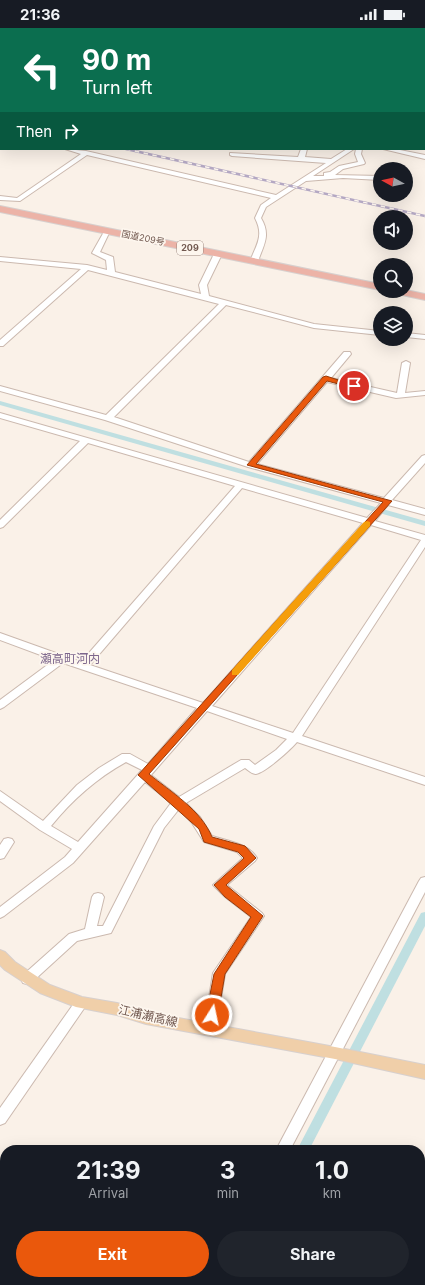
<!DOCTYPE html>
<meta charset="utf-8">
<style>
body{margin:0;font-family:Inter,"Noto Sans JP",sans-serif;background:#20242c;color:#f1f3f6;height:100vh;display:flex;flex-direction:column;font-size:15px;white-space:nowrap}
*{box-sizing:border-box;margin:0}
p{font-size:13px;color:#9ea1a6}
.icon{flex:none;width:22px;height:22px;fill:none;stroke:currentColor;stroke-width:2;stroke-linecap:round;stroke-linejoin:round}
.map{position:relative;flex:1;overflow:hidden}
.details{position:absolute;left:0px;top:1117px;width:425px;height:140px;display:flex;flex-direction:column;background:#171b24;border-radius:16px 16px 0 0;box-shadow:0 4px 16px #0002}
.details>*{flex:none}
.guide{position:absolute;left:0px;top:0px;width:425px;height:122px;box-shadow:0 4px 16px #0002;background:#0b6e4f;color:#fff;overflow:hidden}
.needle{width:26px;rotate:278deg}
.fabs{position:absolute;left:373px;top:134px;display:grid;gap:8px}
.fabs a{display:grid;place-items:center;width:40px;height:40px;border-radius:50%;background:#171b24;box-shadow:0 4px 16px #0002;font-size:20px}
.pin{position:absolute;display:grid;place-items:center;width:34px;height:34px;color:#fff;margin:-17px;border:2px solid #fff;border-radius:50%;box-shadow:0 1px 4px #0007}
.me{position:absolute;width:44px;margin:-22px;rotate:10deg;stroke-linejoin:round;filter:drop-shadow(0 0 3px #0008)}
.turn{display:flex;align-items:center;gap:14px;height:84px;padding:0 16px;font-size:18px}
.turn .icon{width:52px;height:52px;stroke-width:2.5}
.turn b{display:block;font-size:28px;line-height:34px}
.then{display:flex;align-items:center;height:38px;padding:0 16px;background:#0003;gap:8px;font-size:15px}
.eta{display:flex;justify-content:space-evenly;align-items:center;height:68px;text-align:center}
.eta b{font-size:24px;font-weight:700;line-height:28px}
.action{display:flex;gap:8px;margin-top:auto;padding:8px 16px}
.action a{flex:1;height:46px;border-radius:24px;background:#ea580c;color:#fff;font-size:16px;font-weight:700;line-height:46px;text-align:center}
.action a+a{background:#20242c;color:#f1f3f6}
.status{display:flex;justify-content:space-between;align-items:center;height:28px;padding:0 20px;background:#171b24;direction:ltr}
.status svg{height:11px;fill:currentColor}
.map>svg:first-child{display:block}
</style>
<div class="status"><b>21:36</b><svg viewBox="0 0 49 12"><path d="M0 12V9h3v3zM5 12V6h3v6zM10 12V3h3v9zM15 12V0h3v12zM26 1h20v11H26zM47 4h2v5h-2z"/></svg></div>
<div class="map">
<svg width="425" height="1257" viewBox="0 0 425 1257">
<rect width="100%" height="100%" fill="#faf1e8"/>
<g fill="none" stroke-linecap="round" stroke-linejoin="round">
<g fill="#bfdfe1" fill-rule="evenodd">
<rect x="0" y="40" width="1" height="4"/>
<polygon points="0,373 425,493 425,498 0,377"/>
<polygon points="425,884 425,898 309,1122 297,1122 421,885"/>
<polygon points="229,1252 242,1252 240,1257 226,1257"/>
</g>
<g stroke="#cbb9af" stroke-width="2">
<g id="minor">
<polygon points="39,0 45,0 38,1"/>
<rect x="156" y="0" width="6" height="1"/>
<polygon points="199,0 210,0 211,1 200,1"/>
<rect x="283" y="0" width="6" height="1"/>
<rect x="367" y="0" width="6" height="1"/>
<rect x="0" y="26" width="1" height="4"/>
<rect x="0" y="43" width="1" height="4"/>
<rect x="424" y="47" width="1" height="5"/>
<rect x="0" y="104" width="1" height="4"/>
<path d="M65,121L86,123L276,167L326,135L232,128L230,127V125L298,129L301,121H307L305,129L331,131L347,121H354L313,148H324V145L330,144L339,138L358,134L355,126L356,121H362L361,126L365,135L364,136L343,141L335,147L380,148V152L343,150L306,153L266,179L261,190C271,207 264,216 258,233L254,235L250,233C257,216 264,207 255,190L261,177L271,170L87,127L20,173L0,172V168L17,170L81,126Z"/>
<polygon points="383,121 395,121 425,127 425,131"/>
<path d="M105,202L110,203L100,224L113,229L115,244L201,266L199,257L214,226L218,224L222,226L207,257L209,268L314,296L380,303V307L314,300L226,277L114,389L249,434L344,324H350L351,326L331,350L397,365L402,335L406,333L410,335L405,365L425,363V367L396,370L327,354L257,436L384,470L422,428L425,427V435L392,472L425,481V487L388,477L375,493L425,507V519L302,708L425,749V757L297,714C290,722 266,744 256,746C252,746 248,742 245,740L186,775L200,789L212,808C227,813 248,815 257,830L255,833L227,857L262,885L264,888L225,946L216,1001L214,1005L210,1006L206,1005L204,1001L213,945L251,889L225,869L213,857L243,830L237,824L204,814L192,795L179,781L164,800L111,905L77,913L31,955L27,956L23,955L21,951L23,947L69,906L85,901L92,869L94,866L98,865L102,866L104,869L97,898H103L154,798L171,775L145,754L73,835L4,888L0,890V879L65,829L72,821L40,802L0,773V763L43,793L77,757L99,740L122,726H130L148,736L197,680L63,635L4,679L0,681V672L54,632L0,612V605L81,634L235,458L88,415L3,499L0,500V492L80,413L0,390V385L367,490L381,475L248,439L105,392L0,363V358L106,387L219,276L88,242L3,318H0V312L81,241L0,233V229L87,237L107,242L106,232L92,225ZM242,460L363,495L203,675L90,637ZM371,497L421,512L293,705L212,678ZM207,683L287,711L276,722L255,737L249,732H241L179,769L151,747ZM126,734L142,742L78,814L51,798C72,772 97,750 126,734Z"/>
<polygon points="406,305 425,307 425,311 406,309"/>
<polygon points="8,810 12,811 14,814 4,830 0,831 0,817 4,811"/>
<polygon points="425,849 425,864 290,1122 276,1122 419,853 421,850"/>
<polygon points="81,970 85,971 87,975 85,979 5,1095 0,1097 0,1080 77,971"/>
<polygon points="425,1206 425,1230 420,1232 420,1208"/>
<polygon points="206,1252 221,1252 219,1257 204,1257"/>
<polygon points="401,1252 415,1252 413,1257 399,1257"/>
</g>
</g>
<g stroke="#d7d0ce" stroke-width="2">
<polygon id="major" points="0,922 5,924 15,934 50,957 82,969 117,975 146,984 335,1019 425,1037 425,1051 335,1031 146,996 117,987 76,979 40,965 5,942 0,937"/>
</g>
<g stroke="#d7d0ce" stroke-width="2">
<g id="highway">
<polygon points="0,178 380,256 380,262 0,184"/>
<polygon points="406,262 425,266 425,272 393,265 392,263"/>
</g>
</g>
<use href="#minor" fill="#fff" fill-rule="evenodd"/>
<use href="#major" fill="#f0cfa9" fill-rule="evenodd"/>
<use href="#highway" fill="#ecb3a7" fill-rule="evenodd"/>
<g stroke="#b4a8c3" stroke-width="2.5">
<polyline id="rail" points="126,121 425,188"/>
</g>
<use href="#rail" stroke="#fdf6ee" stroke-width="1.5" stroke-dasharray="4.5" stroke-linecap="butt"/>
</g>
<path fill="#ea580c" stroke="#983908" d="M326,348L357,358L354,360L327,353L256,436L392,473L149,746C171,764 201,782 212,809L245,818L256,830L226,857L263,888L225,946L218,987L216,990H208L206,987L214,946L251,889L225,869L214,857L244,830L238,824L204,814L199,801L138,747L383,474L247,437L323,349Z"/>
<polygon fill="#f59e0b" points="367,493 370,494 370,498 238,647 232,647 232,642 364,494"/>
<g text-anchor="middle" stroke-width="3.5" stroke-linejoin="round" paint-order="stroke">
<g font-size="9" fill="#71584f" stroke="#fdf6ee">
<text transform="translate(143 210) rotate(12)" y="3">国道209号</text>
</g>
<rect fill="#fdf6ee" stroke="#9b877f" stroke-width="1" x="177" y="213" width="26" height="14" rx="3"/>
<g font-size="9" font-weight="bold" fill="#71584f">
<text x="190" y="223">209</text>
</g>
<g font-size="12" fill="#7d678d" stroke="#fdf6ee">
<text x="70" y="635">瀬高町河内</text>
</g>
<g font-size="12" fill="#71584f" stroke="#fdf6ee">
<text transform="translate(148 988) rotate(13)" y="4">江浦瀬高線</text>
</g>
</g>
</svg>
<div class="fabs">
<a><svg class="needle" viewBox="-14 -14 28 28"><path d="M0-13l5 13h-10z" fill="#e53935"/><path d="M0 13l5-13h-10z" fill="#9ea1a6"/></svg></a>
<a><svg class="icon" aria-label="sound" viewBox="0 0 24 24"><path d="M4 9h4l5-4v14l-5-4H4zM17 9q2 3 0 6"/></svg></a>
<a><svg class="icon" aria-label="search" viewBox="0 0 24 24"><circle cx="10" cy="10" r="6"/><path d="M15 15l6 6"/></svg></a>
<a><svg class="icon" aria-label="layers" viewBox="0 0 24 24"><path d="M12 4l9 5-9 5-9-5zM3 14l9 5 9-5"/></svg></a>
</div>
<div class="pin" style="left:354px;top:358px;background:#d93025"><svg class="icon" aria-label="arrive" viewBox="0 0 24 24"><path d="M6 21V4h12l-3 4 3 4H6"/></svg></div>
<svg class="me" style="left:212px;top:987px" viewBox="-20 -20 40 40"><circle r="17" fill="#ea580c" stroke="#fff" stroke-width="3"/><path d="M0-11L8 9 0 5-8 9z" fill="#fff"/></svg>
<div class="guide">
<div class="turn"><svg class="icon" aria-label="left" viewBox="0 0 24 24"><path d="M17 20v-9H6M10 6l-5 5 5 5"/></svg><div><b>90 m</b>Turn left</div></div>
<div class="then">Then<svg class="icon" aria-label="right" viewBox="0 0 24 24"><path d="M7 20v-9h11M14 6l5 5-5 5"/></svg></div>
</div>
<section class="details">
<div class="eta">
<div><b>21:39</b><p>Arrival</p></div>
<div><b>3</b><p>min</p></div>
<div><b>1.0</b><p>km</p></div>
</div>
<div class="action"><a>Exit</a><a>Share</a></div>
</section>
</div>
